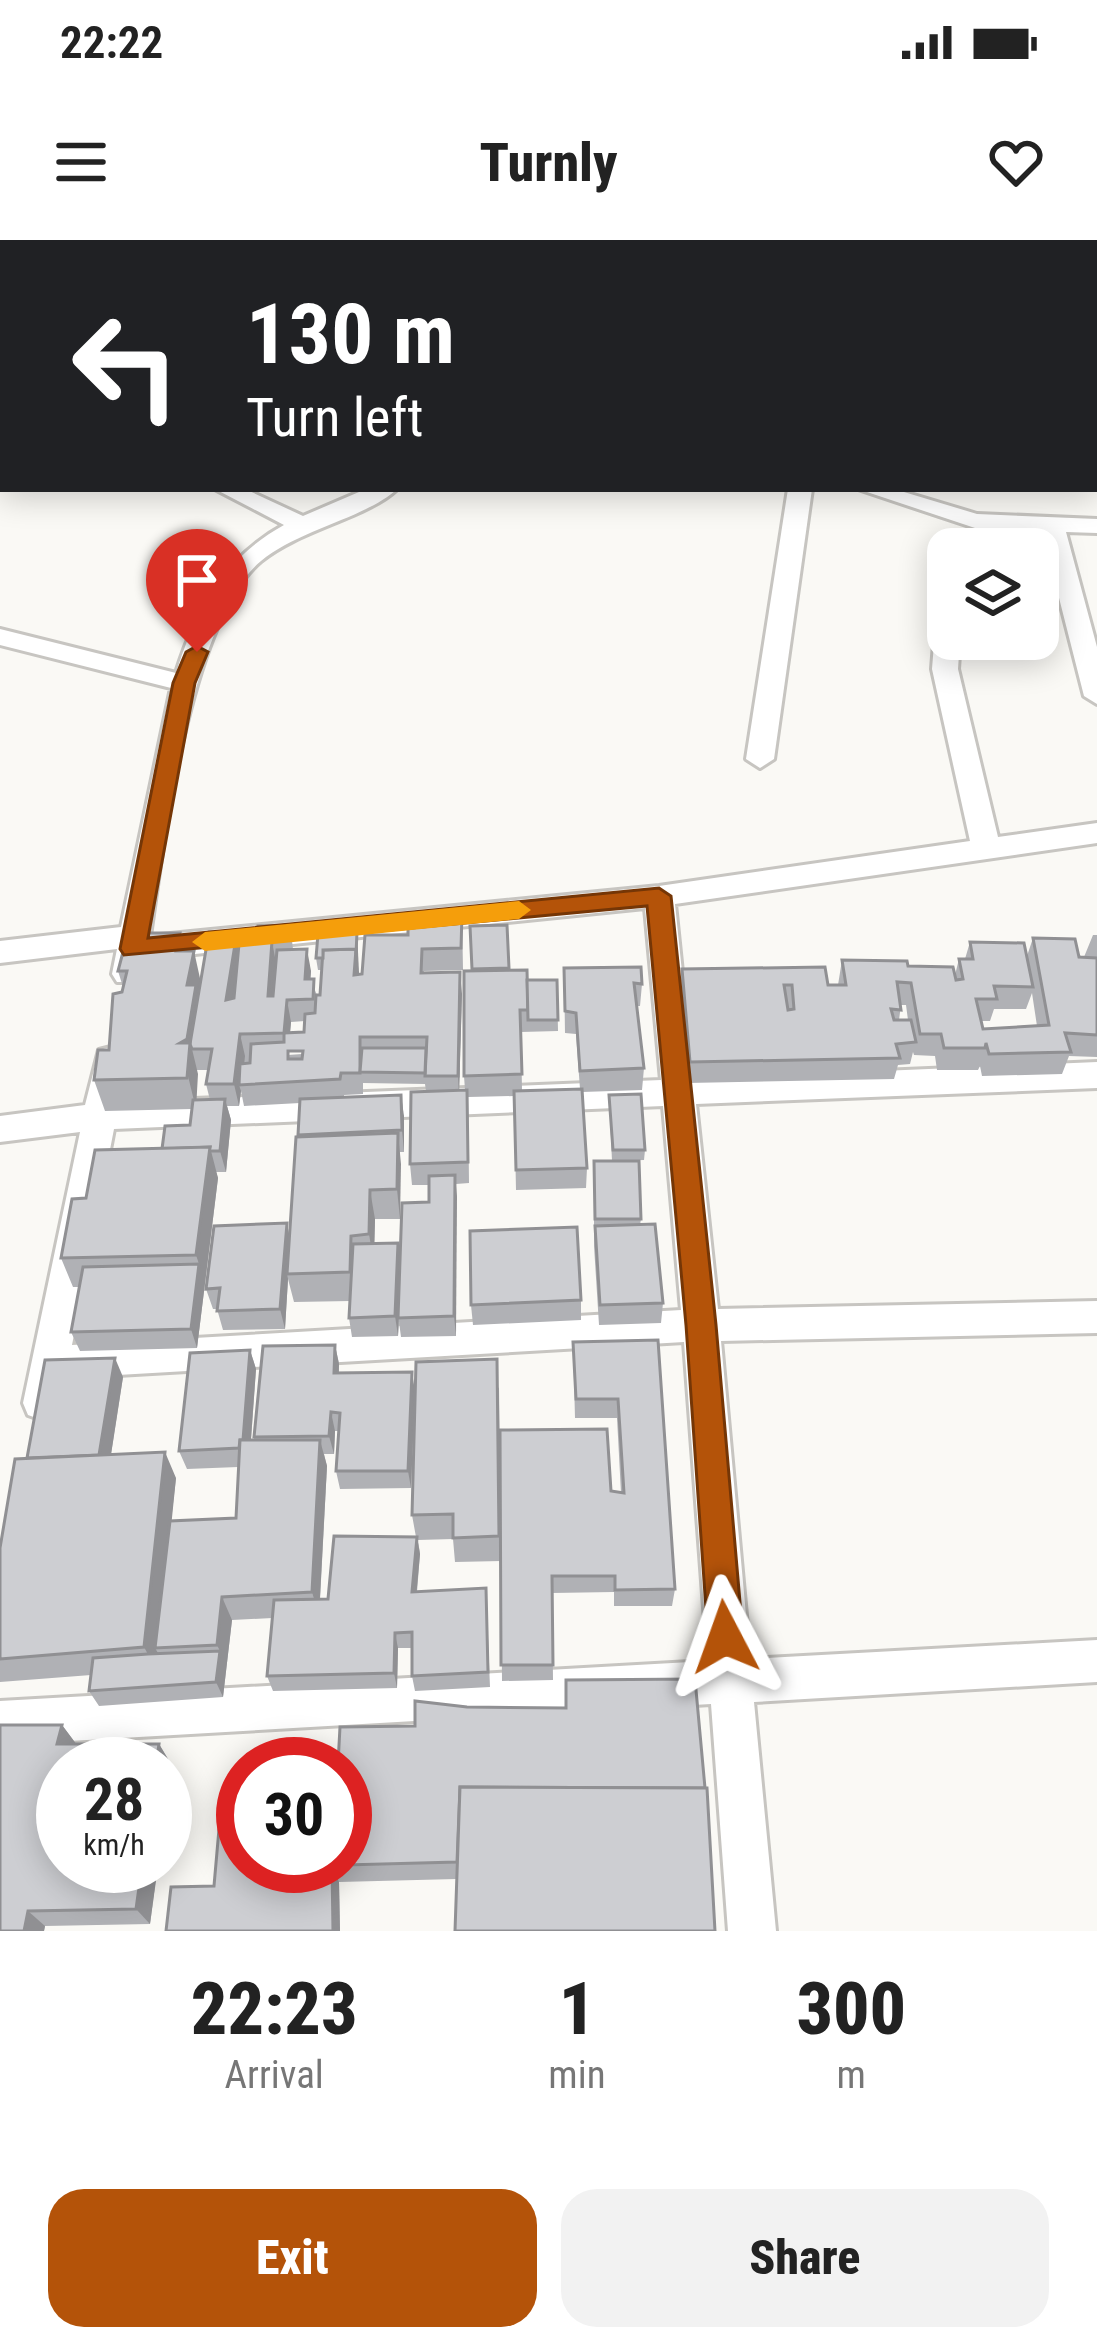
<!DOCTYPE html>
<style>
body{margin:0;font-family:"Roboto Condensed",sans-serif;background:#f2f2f2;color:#222;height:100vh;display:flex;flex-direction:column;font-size:45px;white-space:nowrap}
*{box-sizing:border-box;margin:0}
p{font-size:39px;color:#767676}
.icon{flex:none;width:66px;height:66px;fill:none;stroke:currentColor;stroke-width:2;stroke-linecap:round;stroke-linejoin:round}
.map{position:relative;height:1691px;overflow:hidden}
.details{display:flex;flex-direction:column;background:#fff;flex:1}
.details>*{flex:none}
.hud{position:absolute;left:0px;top:0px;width:1098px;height:252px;box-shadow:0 6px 30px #0003;background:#202124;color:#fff;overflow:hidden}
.tools{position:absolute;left:927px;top:288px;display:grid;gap:24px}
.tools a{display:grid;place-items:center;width:132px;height:132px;border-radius:24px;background:#fff;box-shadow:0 6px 30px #0003;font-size:60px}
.speed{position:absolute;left:36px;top:1497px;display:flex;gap:24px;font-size:60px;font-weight:700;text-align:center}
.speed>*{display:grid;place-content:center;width:156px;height:156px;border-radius:50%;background:#fff;box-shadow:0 6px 30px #0003;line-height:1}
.speed small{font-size:30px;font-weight:400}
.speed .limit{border:18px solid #d22;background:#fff;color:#111}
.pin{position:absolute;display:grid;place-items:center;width:102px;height:102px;color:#fff;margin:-123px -51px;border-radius:50% 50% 50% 0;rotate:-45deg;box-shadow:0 0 12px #0007}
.pin .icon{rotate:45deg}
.me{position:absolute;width:132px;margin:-66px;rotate:356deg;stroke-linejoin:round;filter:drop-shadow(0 0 9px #0008)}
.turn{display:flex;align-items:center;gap:42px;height:252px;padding:0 48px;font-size:54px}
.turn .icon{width:156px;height:156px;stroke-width:2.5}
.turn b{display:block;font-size:84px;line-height:102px}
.eta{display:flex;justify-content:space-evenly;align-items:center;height:204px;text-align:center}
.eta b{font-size:72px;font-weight:800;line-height:84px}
.button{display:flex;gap:24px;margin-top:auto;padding:24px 48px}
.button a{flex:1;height:138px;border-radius:36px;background:#b45309;color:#fff;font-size:48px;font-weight:800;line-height:138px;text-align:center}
.button a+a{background:#f2f2f2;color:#222}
.status{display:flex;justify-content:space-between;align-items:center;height:84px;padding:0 60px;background:#fff;direction:ltr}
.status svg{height:33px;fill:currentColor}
header{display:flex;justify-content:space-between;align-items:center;height:156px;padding:0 48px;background:#fff;font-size:54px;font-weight:800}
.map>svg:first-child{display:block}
</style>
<div class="status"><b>22:22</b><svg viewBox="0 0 49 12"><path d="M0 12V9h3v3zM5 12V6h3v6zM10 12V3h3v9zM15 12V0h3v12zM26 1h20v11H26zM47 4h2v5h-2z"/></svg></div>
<header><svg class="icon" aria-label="menu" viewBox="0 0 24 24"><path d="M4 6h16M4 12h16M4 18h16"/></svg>Turnly<svg class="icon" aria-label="heart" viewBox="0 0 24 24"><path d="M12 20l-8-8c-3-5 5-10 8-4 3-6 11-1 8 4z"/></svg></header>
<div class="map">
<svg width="1097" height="1691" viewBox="0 0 1097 1691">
<rect width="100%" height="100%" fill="#faf9f5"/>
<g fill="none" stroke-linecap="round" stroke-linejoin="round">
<g stroke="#c7c5c1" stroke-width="6">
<g id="minor">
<polygon points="617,0 645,0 647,3 619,3"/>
<polygon points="882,0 910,0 912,3 884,3"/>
<polygon points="1097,0 1097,8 1095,3 1009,1"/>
<polygon points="0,16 3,17 3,29 0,28"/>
<polygon points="3,42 3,54 0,55 0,43"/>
<rect x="1095" y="46" width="2" height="12"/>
<polygon points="0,130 3,130 0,143"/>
<rect x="1095" y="144" width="2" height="12"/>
<polygon points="1095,212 1097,213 1097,230 1095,229"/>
<path d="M215,249H245L303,276L366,249H397C368,277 298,290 261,321C190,380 163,604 150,696L659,646L970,601L932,429L935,391L948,383V399H960L958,429L998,597L1097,583V603L675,664L693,839L1097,822V848L696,864L718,1069L1097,1061V1093L721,1101L750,1419L1097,1400V1442L754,1462L776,1691H728L711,1464L0,1505V1461L708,1421L684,1102L66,1138L56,1175L42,1180L28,1175L23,1163L80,892L0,902V876L85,865L99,810L111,807L123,810L127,819L119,862L661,840L645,668L146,719L139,742H117L112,734L117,709L0,723V701L121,687L171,448L0,405V389L176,433C196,369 224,318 284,285ZM663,866L681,1070L72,1105L114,889Z"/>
<polygon points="788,249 812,249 774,519 760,528 746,519"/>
<polygon points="858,249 894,249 977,274 1097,279 1097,293 1066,292 1097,407 1097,464 1084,456 1042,291 975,288"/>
</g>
</g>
<use href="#minor" fill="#fff" fill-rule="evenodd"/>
</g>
<g fill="#b0b1b5" fill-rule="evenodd">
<path d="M462,674L463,730L424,731V733L462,754L459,850H465L464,836L472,731L470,686L507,685L509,730L527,740H557L558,791L521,792L522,851L580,849L576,794L565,793L564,728L642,744L640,766H637L644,828L642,850L582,852L587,928L586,948L516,950L514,856L468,857L469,943L456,944V1096L401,1097L399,1082L398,1096L352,1097L349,1078L350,1061L294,1062L288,1039L285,1089L223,1090L217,1069H213L206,1049L290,997L298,897L300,863L244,866L241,851L239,866H227L231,880L226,932H216L218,938L197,1108L80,1111L71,1092L79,1047H73L61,1018L86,958L162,909L190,885L192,869L105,871L94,840L109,810L123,747L118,731L180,693L185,711L201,741L239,704L258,692L290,685L293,709L311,731L310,739L317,755H320L322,730H318L316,718L357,692L358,734H362L408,695ZM305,781L304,792L290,793L291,782ZM288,811H303L302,814L288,815ZM197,830H208L206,844L210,860H196ZM363,843L425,844L426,851L410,924L412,945H429V962L400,1018L374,1004L375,979H400V912H404V876L344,857V855L363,854Z"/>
<path d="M1093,695H1097V817L1069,816L1062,834L982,836L980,826L978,830H937L935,816L914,815L913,812L910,824L898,825L894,839L687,843L680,751L682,729L838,745L842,720L908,726L955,735L959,719H965L970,702L1027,716L1033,698L1084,717ZM1032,753L1037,786L983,789L981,781H990L994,769H1026ZM901,765H906L908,780H899Z"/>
<polygon points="609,855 645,910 644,920 612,921"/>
<polygon points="594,921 641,979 640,985 663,1063 661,1083 599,1085 594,1006"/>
<polygon points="581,1060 581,1080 473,1085 471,1065"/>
<polygon points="658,1100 675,1349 672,1366 614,1366 614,1352 552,1353 553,1440 502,1441 501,1321 455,1322 453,1299 418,1300 420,1314 417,1352 486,1348 490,1447 415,1451 412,1436 412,1408 398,1408 397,1448 273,1451 267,1436 272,1378 232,1380 223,1457 99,1466 89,1451 91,1435 0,1442 0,1308 27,1218 123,1137 111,1214 176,1238 171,1281 236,1278 238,1227 187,1229 179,1211 250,1110 256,1129 251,1200 254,1200 254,1197 335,1105 339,1124 339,1132 415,1151 411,1248 340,1249 336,1231 339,1191 335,1191 334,1214 324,1214 327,1226 320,1360 328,1359 416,1297 412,1275 499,1147 501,1301 611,1251 621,1253 617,1178 575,1178 573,1102"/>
<polygon points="695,1439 456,1639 339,1642 340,1691 166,1691 214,1646 243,1626 345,1626 345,1524 415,1486 467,1467 566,1468"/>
<polygon points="62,1485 76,1504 159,1504 171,1524 150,1684 45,1686 44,1691 0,1691"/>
</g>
<g fill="#909093">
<polygon points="237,692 241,714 232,782 226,760"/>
<polygon points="357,692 359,732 357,757 354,735"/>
<polygon points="180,693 188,725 176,711"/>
<polygon points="272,701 276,723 273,778 268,756"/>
<polygon points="307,709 311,731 309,761 305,739"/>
<polygon points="194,711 201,743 192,809 198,834 196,869 180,803 187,745"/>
<polygon points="460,732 462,754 459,857 458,836"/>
<polygon points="287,760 291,782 288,815 284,793"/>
<polygon points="240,794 245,816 242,845 239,845 241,851 239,866 234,844"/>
<polygon points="401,855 404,876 404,912 402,890"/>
<polygon points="225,859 231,880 226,932 220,911"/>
<polygon points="398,893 401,924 400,979 397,949"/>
<polygon points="210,907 218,938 197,1108 191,1089 199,1024 196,1015"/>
<polygon points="455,935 457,956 456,1096 454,1076"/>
<polygon points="370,950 375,979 374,1024 369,994"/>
<polygon points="287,983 291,1004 287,1034 288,1039 285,1089 280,1069"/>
<polygon points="398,1003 401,1023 398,1096 395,1076"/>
<polygon points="335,1105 339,1124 338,1152 334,1133"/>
<polygon points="250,1110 256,1129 249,1226 243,1208"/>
<polygon points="115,1118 123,1137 108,1234 99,1215"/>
<polygon points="412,1132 415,1151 411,1248 408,1231"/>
<polygon points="331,1172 335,1191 334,1214 329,1196"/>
<polygon points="320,1200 327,1226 319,1375 312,1352"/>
<polygon points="165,1212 176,1238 159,1407 155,1408 158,1413 156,1429 144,1407"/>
<polygon points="417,1297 420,1314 415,1369 412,1352"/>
<polygon points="222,1357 232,1380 223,1457 216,1442 220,1411 217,1405"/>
<polygon points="395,1393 398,1408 397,1448 394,1433"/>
<polygon points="62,1485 77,1505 57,1504"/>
<polygon points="159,1504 171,1524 165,1569 165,1524 156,1524"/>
<polygon points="142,1626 158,1626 150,1684 136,1669"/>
<polygon points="332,1626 339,1642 340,1691 333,1691"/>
<polygon points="28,1671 45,1686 44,1691 24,1691"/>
</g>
<g fill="#cdced2" stroke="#909093" stroke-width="3" fill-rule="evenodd">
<path d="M462,674L461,708L422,709L421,733L460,732L458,836H425L427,797H360V833H341L340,839L239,845L240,824L250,823L251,804L284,802V793L304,792L305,774L315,773L316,755H320L323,710L356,709L354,735L362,734L365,695H408V676ZM288,811H303L302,819H288Z"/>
<polygon points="290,685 289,700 272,701 268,756 273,756 277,710 307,709 305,739 314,739 313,759 287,760 284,793 240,794 234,844 206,844 212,809 192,809 190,804 209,692 237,692 226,760 234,758 240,693 258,692 258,686"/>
<polygon points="507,685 509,728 472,729 470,686"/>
<polygon points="357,692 356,714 356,709 323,710 323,718 316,718 318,694"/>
<polygon points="128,693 180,693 176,711 194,711 187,745 196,745 187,799 180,803 190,803 187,838 94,840 98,810 109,810 113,754 122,752 127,731 118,731"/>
<path d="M1033,698L1075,699L1079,717L1097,718V795L1065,793L1071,812L989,814L986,803L985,808H944L941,794H920L911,743L897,742L901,770L891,769L894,780H911L916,802L896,804L900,818L690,822L682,729L825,727L828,745H846L842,720L907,721L908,726L953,727L956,740L963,739L959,719H973L970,702L1024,703L1033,747L994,746L997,759H976L983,789L1049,785ZM784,745H792L794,769L788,770Z"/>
<polygon points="641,727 642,744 634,743 644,828 580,831 576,773 565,771 564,728"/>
<polygon points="527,730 528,770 520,770 522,834 464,836 464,731"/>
<polygon points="527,740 557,740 558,780 528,780"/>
<polygon points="362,808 426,808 425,833 360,832"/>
<polygon points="582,849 587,928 516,930 514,851"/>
<polygon points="467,850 468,922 410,924 411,852"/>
<polygon points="641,854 645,910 613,910 609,855"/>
<polygon points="401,855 402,890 298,895 300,859"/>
<polygon points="225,859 220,911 209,911 210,907 162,909 165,886 190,885 193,860"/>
<polygon points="398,893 397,949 370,950 369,994 351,996 350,1032 287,1034 296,897"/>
<polygon points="210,907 196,1015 61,1018 72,959 86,958 95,910"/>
<polygon points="594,921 639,921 641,979 595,979"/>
<polygon points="455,935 454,1076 398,1078 402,963 429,962 429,936"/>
<polygon points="287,983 280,1069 217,1071 220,1048 206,1049 214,986"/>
<polygon points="655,984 663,1063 600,1065 595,986"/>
<polygon points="577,987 581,1060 471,1065 470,991"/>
<polygon points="398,1003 395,1076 349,1078 353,1004"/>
<polygon points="199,1024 191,1089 71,1092 83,1027"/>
<polygon points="658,1100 675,1349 615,1350 615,1336 552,1336 553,1425 501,1425 500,1190 607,1189 611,1251 624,1253 618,1159 576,1159 573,1102"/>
<polygon points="335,1105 334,1133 412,1132 408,1231 336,1231 340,1173 331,1172 329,1196 254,1197 263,1106"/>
<polygon points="250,1110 243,1200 240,1200 239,1208 179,1211 190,1113"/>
<polygon points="115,1118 99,1215 27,1218 45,1120"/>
<polygon points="497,1119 499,1296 453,1298 453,1274 412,1275 416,1122"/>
<polygon points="240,1200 320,1200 312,1352 222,1357 217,1405 155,1408 170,1281 236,1278"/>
<polygon points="165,1212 144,1407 0,1419 0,1308 15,1219"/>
<polygon points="334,1296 417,1297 412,1352 486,1348 488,1432 412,1436 412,1392 395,1393 394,1433 267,1436 274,1360 328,1359"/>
<polygon points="220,1411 216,1442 89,1451 93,1418 148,1414"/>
<polygon points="695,1439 705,1548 460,1547 457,1622 345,1625 345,1524 338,1524 340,1487 415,1486 415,1461 467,1467 566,1468 566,1440"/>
<polygon points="0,1485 62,1485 57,1504 159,1504 156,1524 63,1524 63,1626 142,1626 136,1669 28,1671 24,1691 0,1691"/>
<polygon points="460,1547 707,1548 715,1691 455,1691"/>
<polygon points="243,1554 243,1626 332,1626 333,1691 166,1691 171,1647 214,1646 222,1555"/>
</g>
<polygon fill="#b45309" stroke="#753606" stroke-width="3" points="197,406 208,412 195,443 148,698 659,648 671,656 716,1085 743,1397 738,1409 725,1414 713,1409 708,1397 686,1085 647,666 124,715 120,709 173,443 186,412"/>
<polygon fill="#f59e0b" points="519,661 531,670 519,679 205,711 192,702 205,692"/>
</svg>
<div class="tools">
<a><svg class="icon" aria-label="layers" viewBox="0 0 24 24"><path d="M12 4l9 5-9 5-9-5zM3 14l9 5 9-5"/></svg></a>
</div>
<div class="speed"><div>28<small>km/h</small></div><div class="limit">30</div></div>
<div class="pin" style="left:197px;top:412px;background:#d93025"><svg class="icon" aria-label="arrive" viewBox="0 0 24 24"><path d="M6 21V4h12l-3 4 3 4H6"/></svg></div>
<svg class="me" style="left:725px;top:1397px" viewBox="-20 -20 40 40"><path d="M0-17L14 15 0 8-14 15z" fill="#b45309" stroke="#fff" stroke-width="4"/></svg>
<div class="hud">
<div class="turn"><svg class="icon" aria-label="left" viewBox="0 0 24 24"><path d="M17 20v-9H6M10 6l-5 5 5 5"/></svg><div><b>130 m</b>Turn left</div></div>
</div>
</div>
<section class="details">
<div class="eta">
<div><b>22:23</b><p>Arrival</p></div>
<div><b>1</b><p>min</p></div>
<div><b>300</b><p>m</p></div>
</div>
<div class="button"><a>Exit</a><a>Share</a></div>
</section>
